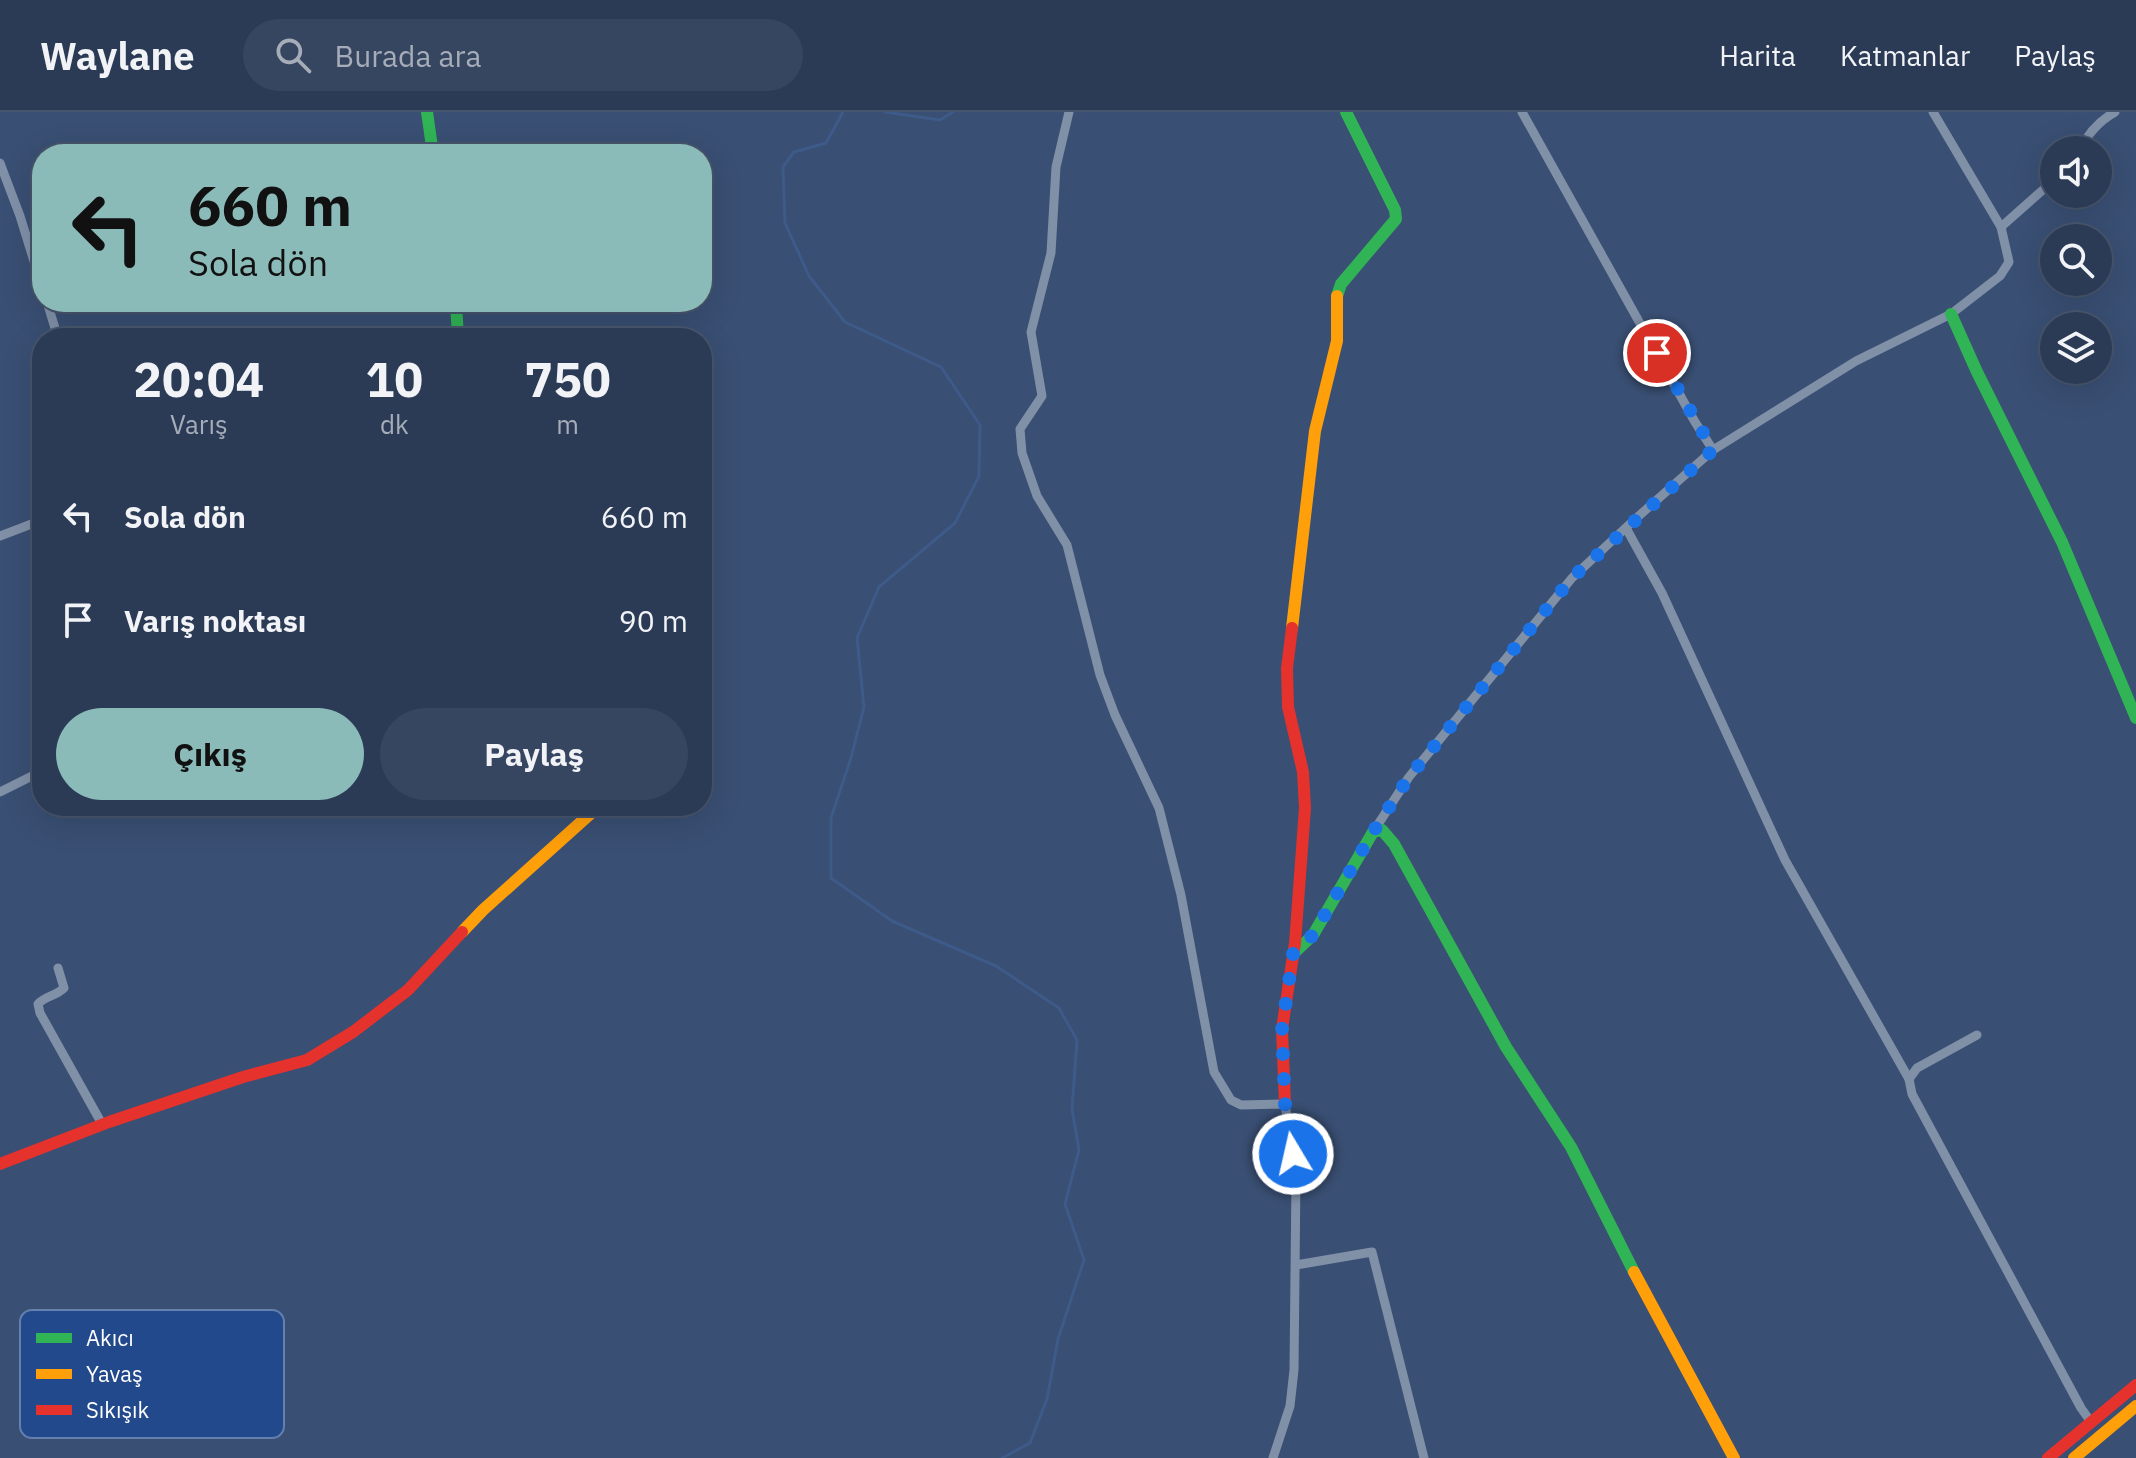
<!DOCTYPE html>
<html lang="tr">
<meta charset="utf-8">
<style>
body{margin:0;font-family:"IBM Plex Sans",sans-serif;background:#374660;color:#f1f3f6;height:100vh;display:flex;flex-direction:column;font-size:30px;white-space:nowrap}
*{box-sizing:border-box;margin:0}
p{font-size:26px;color:#a6adb9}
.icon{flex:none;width:44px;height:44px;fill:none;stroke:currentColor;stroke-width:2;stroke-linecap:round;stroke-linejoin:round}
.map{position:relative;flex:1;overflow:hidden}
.side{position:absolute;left:32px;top:216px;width:680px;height:488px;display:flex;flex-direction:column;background:#2b3b56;border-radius:32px;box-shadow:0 8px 32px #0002,0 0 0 2px #47556c}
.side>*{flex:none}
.banner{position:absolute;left:32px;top:32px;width:680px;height:168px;border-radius:32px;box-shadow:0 8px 32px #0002,0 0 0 2px #47556c;background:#8bbbb9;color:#111;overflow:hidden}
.buttons{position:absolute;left:2040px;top:24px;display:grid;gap:16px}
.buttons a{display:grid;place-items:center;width:72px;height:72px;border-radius:50%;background:#2b3b56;box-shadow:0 8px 32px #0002,0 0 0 2px #47556c;font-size:40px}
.pin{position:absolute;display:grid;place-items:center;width:68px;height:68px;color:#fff;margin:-34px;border:4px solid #fff;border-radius:50%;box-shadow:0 2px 8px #0007}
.me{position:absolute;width:88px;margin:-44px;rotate:351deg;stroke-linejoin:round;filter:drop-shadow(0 0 6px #0008)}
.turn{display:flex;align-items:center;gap:28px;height:168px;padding:0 24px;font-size:36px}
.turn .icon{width:104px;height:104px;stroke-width:2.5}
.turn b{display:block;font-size:56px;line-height:68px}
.eta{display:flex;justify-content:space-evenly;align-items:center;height:136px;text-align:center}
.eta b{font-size:48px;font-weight:700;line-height:56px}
.action{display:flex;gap:16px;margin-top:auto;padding:16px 24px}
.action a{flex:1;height:92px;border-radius:48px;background:#8bbbb9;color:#111;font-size:32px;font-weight:700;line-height:92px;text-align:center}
.action a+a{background:#374660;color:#f1f3f6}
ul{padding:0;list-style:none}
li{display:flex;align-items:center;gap:24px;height:104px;padding:0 24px}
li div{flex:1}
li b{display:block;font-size:30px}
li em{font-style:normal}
header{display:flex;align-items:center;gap:48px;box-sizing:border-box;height:112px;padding:0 40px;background:#2b3b56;border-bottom:2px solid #47556c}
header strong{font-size:38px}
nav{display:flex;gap:44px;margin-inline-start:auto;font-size:28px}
.search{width:560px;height:72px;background:#374660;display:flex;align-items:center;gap:20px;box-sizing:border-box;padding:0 28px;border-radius:44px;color:#a6adb9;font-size:30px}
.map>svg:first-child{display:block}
</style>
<header>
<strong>Waylane</strong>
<div class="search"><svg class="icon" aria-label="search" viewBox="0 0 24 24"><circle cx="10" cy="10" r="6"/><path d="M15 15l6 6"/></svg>Burada ara</div>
<nav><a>Harita</a><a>Katmanlar</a><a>Paylaş</a></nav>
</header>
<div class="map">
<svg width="2136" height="1346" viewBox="0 0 2136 1346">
<rect width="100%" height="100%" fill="#394f73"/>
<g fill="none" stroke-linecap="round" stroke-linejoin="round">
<g stroke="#3e5a89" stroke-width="3">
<polyline points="843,0 826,31 794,40 783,55 785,111 809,164 845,210 941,255 980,313 979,364 955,411 879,475 857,526 864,595 851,646 831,706 831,766 892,809 996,854 1059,896 1077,928 1072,997 1079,1038 1065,1092 1084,1148 1058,1227 1047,1287 1030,1331 1002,1346"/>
<polyline points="885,0 940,8 953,0"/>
</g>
<g stroke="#8090a7" stroke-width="9">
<polyline points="1069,0 1056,55 1051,141 1031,220 1042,284 1020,317 1022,341 1037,384 1067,433 1100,563 1115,603 1159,696 1181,783 1214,960 1231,988 1241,993 1285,992 1296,1064 1294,1258 1290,1294 1273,1346"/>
<polyline points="1522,0 1695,310 1713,338"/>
<path d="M2080,38C2088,21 2099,9 2115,0"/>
<polyline points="0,51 20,104 42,175"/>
<polyline points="2001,115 2054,68"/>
<polyline points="47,190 58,226"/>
<polyline points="1626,416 1662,481 1785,748 1909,967"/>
<polyline points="0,424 42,408"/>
<polyline points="0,680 42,659"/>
<polyline points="1373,720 1409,665 1572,466 1632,410 1713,338 1856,249 1951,202 2000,164 2009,150 2001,115 1933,0"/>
<path d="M58,856L64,876C56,884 45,884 38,892L40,901L102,1012"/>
<polyline points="1977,923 1917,956 1909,967 1912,982 2081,1296 2091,1310"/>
<polyline points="1296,1153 1372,1140 1424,1346"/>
</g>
<g stroke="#30b455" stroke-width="12">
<polyline points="427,0 433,42"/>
<polyline points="1337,184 1341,172 1396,107 1395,98 1346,0"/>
<polyline points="456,190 458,226"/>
<polyline points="1951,202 1977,260 2062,430 2136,606"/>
<polyline points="1293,842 1313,823 1373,720 1382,718 1394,732 1506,935 1571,1035 1634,1160"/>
</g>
<g stroke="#ff9f0a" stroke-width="12">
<polyline points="1292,516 1315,319 1337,229 1337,184"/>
<polyline points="462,820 483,798 599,694"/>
<polyline points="1634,1160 1734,1346"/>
<polyline points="2074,1346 2136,1294"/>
</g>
<g stroke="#e5322d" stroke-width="12">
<polyline points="1285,992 1282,917 1295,831 1305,696 1303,660 1288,595 1287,556 1292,516"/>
<polyline points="0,1052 109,1010 243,965 307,948 353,920 408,878 462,820"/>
<polyline points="2048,1346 2136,1273"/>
</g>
</g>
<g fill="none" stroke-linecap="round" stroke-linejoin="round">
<polyline stroke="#1a73e8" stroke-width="14" stroke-dasharray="0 25.2" points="1293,1042 1285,992 1282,917 1293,842 1313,823 1373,720 1409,665 1572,466 1713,338 1657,241"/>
</g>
<rect x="20" y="1198" width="264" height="128" rx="12" fill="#21498b" stroke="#6480ae" stroke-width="2"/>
<rect x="36" y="1221" width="36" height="10" fill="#30b455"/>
<rect x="36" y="1257" width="36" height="10" fill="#ff9f0a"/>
<rect x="36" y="1293" width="36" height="10" fill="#e5322d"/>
<g font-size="22" fill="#fff">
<text x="86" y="1234">Akıcı</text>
<text x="86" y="1270">Yavaş</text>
<text x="86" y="1306">Sıkışık</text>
</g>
</svg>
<div class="buttons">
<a><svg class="icon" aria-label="sound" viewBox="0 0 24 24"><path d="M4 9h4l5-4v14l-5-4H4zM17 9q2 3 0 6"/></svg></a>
<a><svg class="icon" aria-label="search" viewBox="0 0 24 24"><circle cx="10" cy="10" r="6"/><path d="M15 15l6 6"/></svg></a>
<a><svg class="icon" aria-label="layers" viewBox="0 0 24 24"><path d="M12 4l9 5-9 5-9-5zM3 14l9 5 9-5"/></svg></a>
</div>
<div class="pin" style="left:1657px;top:241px;background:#d93025"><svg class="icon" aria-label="arrive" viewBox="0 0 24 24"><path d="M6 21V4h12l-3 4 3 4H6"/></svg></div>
<svg class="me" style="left:1293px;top:1042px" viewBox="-20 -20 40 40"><circle r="17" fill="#1a73e8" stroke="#fff" stroke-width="3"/><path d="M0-11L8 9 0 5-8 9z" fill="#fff"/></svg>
<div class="banner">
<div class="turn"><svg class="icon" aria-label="left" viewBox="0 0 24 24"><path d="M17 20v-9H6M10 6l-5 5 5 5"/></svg><div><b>660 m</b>Sola dön</div></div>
</div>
<section class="side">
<div class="eta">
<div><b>20:04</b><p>Varış</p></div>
<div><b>10</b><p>dk</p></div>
<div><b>750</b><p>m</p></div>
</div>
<ul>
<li><svg class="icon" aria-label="left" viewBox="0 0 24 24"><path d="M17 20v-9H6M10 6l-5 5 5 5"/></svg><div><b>Sola dön</b></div><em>660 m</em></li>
<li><svg class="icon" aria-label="arrive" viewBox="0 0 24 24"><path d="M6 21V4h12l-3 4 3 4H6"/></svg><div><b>Varış noktası</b></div><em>90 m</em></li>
</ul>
<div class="action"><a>Çıkış</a><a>Paylaş</a></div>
</section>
</div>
